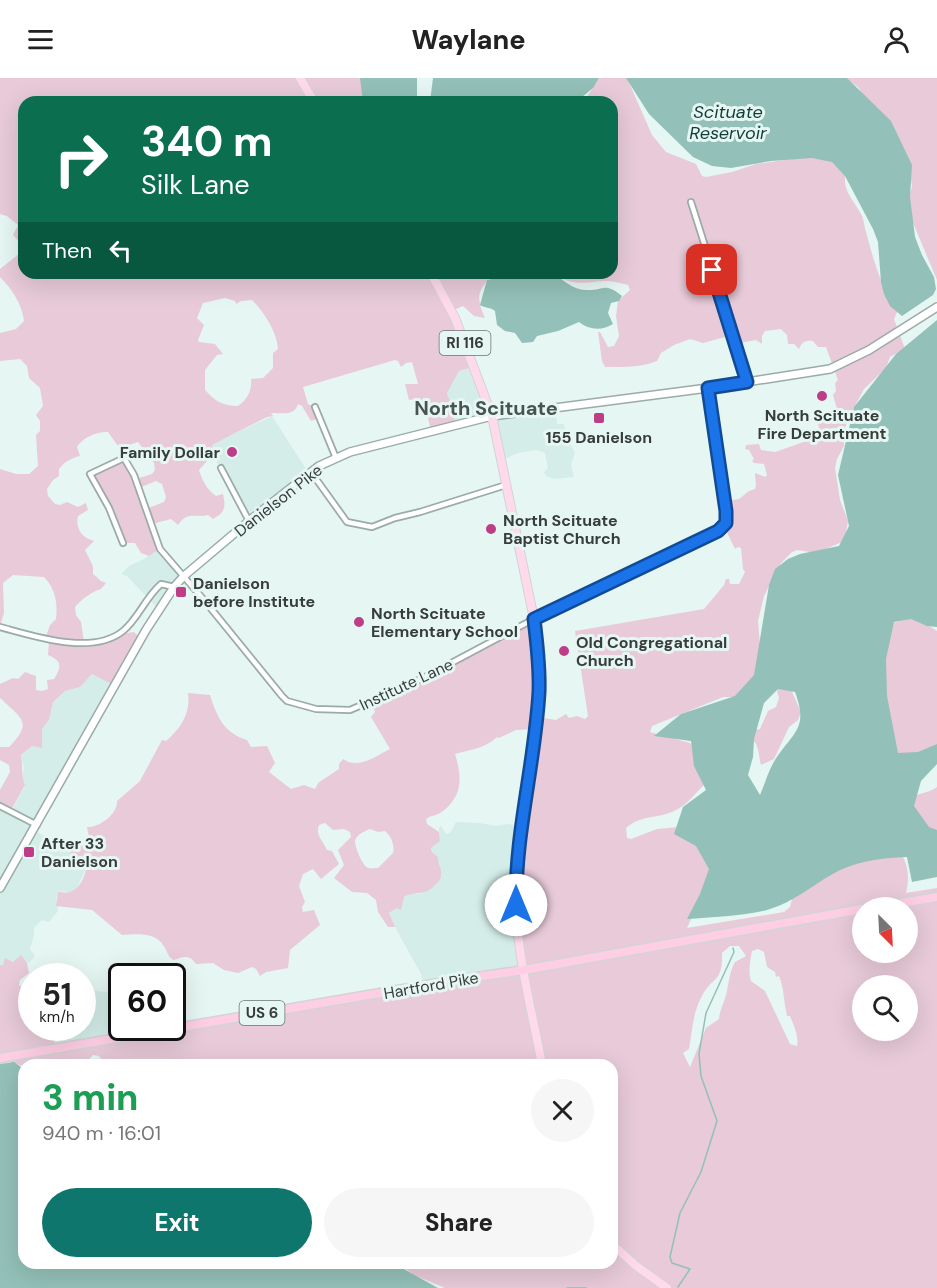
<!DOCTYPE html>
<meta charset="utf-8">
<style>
body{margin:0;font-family:"DM Sans",sans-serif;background:#f6f6f6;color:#222;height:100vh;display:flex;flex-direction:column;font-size:22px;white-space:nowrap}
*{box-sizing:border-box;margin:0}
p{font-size:20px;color:#767676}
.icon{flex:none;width:33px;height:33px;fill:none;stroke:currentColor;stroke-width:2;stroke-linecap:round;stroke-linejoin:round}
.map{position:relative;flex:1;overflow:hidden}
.side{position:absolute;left:18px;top:981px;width:600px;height:210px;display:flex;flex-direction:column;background:#fff;border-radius:18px;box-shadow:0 6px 24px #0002}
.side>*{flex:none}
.hud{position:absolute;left:18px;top:18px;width:600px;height:183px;border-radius:18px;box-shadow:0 6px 24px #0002;background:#0b6e4f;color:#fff;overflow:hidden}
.needle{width:39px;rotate:156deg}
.tools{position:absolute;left:852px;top:819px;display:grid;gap:12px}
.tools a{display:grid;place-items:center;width:66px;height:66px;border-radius:50%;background:#fff;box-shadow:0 6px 24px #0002;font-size:30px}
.speed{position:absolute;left:18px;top:885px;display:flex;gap:12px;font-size:30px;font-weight:700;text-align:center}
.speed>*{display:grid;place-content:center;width:78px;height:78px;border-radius:50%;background:#fff;box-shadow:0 6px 24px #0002;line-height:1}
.speed small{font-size:15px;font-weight:400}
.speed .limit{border:3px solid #111;border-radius:9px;background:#fff;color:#111}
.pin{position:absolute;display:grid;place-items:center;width:51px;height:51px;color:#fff;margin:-26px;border-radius:12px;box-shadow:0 3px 9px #0006}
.me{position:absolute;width:66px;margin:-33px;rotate:0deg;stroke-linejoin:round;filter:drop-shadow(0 0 4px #0008)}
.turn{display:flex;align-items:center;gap:21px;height:126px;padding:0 24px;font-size:27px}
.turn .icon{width:78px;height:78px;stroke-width:2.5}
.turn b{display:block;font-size:42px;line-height:51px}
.then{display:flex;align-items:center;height:57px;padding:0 24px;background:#0003;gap:12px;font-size:22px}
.round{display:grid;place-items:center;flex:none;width:63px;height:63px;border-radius:32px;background:#f6f6f6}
.head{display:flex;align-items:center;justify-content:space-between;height:102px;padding:0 24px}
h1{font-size:36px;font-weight:800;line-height:45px;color:#1e9e55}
.cta{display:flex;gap:12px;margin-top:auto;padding:12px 24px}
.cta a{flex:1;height:69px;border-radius:36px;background:#0f766e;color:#fff;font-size:24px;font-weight:800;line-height:69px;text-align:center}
.cta a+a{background:#f6f6f6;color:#222}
header{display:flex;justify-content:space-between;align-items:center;height:78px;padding:0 24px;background:#fff;font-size:27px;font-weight:800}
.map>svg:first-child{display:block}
</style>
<header><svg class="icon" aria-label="menu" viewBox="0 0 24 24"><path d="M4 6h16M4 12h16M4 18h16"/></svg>Waylane<svg class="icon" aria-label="person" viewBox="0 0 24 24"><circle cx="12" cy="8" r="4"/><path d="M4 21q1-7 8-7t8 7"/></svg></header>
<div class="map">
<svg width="937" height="1210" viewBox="0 0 937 1210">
<rect width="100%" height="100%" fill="#e6f6f3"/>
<g fill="#d4ede8">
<polygon points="473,289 491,338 456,347 451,332 452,324 449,322 447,315 459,293"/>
<polygon points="555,332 557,346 564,346 567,364 570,366 575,374 571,387 574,399 554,401 546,398 544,394 548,390 545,375 536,372 518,375 502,382 493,339"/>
<polygon points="272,338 308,394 249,442 215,381 210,381 211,367"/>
<polygon points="159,471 182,497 158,531 127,498 121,496 129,488 144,481"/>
<polygon points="92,596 113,607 33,752 45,758 55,767 62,767 77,780 86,783 87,788 77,810 71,815 60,813 56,820 58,833 49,844 42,842 34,850 34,857 30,871 35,878 29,885 24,883 20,878 16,883 0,887 0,729 11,734 25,708 22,700 24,690 21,677 33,667 42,670 42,651 49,642 53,624 65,613 80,609"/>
<polygon points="456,744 479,745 497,748 507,746 521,748 525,889 423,905 421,896 395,849 389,835 397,830 404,819 410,815 420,816 442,797 431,770 440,763 439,750 441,748 446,756 450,755"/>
<polygon points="83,911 112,915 120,957 55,969 51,950 82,950"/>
</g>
<g fill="#e8cad8" fill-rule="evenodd">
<path d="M0,0H372L368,24H24V195H494C478,213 475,217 485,240L474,238L463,228L452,233L473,289L459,293L447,315L449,321L452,324V332L456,347L431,353L428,340L421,336L419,323L415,321L409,322L405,306H418L412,284L406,285L401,289L398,283L395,282L303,309L308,326L315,330L319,340L311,343L302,328L298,326C295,338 282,335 271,335L273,338L267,339L212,367L214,375L199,392C202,402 207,412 216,418L223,416C226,430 225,434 213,441L208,437C195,440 187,433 178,447L171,441L152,446L159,471L149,478L141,475L135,465H122L109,431L90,397L124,380L136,401L152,396L155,392L154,385L138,364L129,367L124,380L118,368L108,354C97,353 82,360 77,369L80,378C71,380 64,384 59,391V398L53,402L47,411L48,418L55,426L60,427L67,424L78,429L86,425L88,432L78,438C75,450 82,460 94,463L85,472L93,488V496L101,503L106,505L101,511C91,514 82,521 75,529L76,537L81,544L84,564H95L125,552L127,555L134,554L140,560L113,607L92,596L80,609L65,613L53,624L49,642L42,651V670L32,668L21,677C23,688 21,698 25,707L10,734L0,729V712L10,694L9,687L0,682V669H9C34,644 21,640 0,620V606L13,600L18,601L25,594L36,598V612L42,613L48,611L47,602L54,601C62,588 62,583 48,577L49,563L45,561L50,547L56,541C58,525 55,510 44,499L13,497L3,505L4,535L0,548V391L16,396H29L38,388L36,357L40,353V343L36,337L43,328L40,310L29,300L27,288L20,281L0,283V255L16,251L24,243C22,226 12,211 0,199V191L20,175V165L13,157L18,147L7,138L0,136ZM225,220L235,223L236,226L241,223L252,222C264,234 277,254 278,271L273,275V290L263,300L251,301C252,312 248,321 238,328C223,328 215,323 205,312V292L217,277L223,276L215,266L199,264L198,262L204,247L197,240L203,225ZM156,403L162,406L166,419L164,424L146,431L139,410Z"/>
<path d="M599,0H627L652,57L666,74L696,86L702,98L706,99L732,94L756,86L826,76L846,93C841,112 853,121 861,136C864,141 864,148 866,154C873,180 881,211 898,232L894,241L905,271L890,279L886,290L864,311L847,343L844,355V368L837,381L835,390L840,422L848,443L845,459L842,464L816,475L797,472L792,474L781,485L764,518L758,543L761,579L754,599L735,619H723L652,648L650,654L690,665L713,699C700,708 691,724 678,731C659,742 644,735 626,750L627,760L631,761L657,751L679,749L720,775L687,850L784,834L790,829L793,817L856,779H903C909,791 909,802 906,815L937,810V1210H445L414,1197L398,1185H612V987H105L99,978L93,977L84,987L24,988L9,984L0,986V887H3L5,880L13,884L21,877L27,885L29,895L20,902L19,907L29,913L27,918L31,931L32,950H51L55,968L523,890L516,829L534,651L516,652L499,660L497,659C486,670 469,672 455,676C462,699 463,717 443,733C437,738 431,737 426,741L427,746L439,754L440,763L431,770L432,774L438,779C437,785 443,792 441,798C441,802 438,804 435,807C424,819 416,812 404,819L401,832L397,830L389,835L395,849H388L378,834L376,822L367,815L352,814L334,800L344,787L338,772L351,759L350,754L344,751L333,752L325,745L319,747C315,757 323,763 327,772L332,773L339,786L321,801L313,791L303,796L299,808L305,824L302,829L303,834L314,832L320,847L290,872L288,890L266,894L260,898L256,891L252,889L238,895L224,892L213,885L196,886C190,877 184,878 174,882C167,879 168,873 163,867C155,854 136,856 122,857L92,832L56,828L58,814C63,814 67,816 72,813C82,809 88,792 86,783H79L62,767L66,764C73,772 82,767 89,759L87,749C99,750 118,736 117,723L140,703L162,662L166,663C181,650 191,635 188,615L210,617C217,639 224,655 247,662L251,669L267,668L275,685L269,694L291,711L304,707L315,711L318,705L339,691V686L343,681C358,692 376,678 390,671L371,639L375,634L371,621L431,594L534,542L537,639L556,642L566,636L569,640L577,638L585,641L588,638L575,553L704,531L724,507L726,501H729L730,506H739L745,494L743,491L741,470L738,469L735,471L725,450L726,423L739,421L749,413L755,411C757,406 755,401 755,395L765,399L767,397L764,386L754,385L752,383L754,381L749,372L745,371L746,367L759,366L761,372L775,374L818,359L820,356L818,345L821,343L837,341L839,338L833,317L836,313L835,305L838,302L826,269H818L813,263C805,262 802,264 799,271L794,266H788L787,257L781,251L765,253L762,258V266L756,262L734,266L725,259L703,265L690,261L674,267L661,275L657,283C640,290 622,289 605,289L602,283L598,254H600L608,269L614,268L619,258L616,238L618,223L630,212L628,207C621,205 612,203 604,203C582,205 572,208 552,195H612V24H584ZM370,751L378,754L385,753C391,758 395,767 393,775L378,790C375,790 371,791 368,790C362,787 355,769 355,763C356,757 365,753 370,751ZM862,830H908V874H862ZM730,868H739L746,878L735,884C730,893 729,903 727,913C725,923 720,931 719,941L706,950L690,989L683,975L689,971C692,955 693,934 701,920C712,897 723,906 722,875ZM758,871L764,874L767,889L775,894L776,899L779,898C784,909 784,926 787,938H790C794,948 799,958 797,968L790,966L765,913L751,903C748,893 750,883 752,873ZM862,908H908V952H862Z"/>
<polygon points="846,0 937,0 937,202 906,128 912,109 911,101 866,21 858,9"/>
<polygon points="915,539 937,553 937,678 897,689 886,664 884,571 890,546"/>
<path d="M789,607L801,634L798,642L789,649L774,681L761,687C759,679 759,671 755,664L751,663L753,652L760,651L768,633L776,629L779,620L777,613L780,608Z"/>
<path d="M937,709V766L907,720C917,716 929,715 937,709Z"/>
</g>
<g fill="#93c0b8" fill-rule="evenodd">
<polygon points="360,0 417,0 417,24 363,24"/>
<polygon points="433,0 599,0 593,10 576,24 430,24"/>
<polygon points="626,0 847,0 891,43 912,87 910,119 915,159 922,177 934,199 936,211 933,217 902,238 890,228 884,216 881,204 878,164 873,151 845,98 832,84 812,80 771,83 731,90 712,88 693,79 649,36"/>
<path d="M500,195C512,195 543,191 553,196C565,202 572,212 586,212C604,213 604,203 622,218L619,223L611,225L608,235L613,246C602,253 589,252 579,244L558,253L537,258L533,264L522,265L515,255L505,253L497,247L495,233C490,229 485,230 480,227L487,202L495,200Z"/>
<path d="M937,242V549L927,548L911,541L894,544L886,581L887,618L898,675L918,674L937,666V686L921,703L914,728L929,749L937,752V799L912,804L907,779C880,780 854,783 831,797C810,809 793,824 770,831C748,838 711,839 687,841L700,816L709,791L696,768L674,756L683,729L706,712L694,688L691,663L654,658L681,636L735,618L754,597L769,507L775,491L788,481L800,476L839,468L849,448L838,397L854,329L896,276ZM778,611L795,614C809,651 793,654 775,682C768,693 765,706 760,717L748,697L753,679L754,661L764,625Z"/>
<polygon points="14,984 24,991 24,1185 393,1185 438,1210 0,1210 0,986"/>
</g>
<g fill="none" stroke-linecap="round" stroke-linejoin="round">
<g stroke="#93c0b8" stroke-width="1.5">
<polyline points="678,1209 690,1191 672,1185 670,1179 680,1135 701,1094 717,1043 701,998 699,976 706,935 734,874 733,870"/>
<polyline points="567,1210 586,1210"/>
</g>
<g stroke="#9baba7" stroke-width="8">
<g id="minor">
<polyline points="691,124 748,304"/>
<polyline points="315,329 336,380"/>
<polyline points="221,390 249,443"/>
<polyline points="311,394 347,444 372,449 395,440 420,434 506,407"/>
<polyline points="123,465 109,430 90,396 124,380 134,397 160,471 204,522 282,618 287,623 316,631 350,632 357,629 423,600 534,541 724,448 727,439 708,310"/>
<path d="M0,549C34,558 92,578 123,553C138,541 145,520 161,506L174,509"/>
<polyline points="0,728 37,747"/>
</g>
</g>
<g stroke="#9baba7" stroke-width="10">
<polyline id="secondary" points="0,810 146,552 174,509 184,498 249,443 319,388 350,374 492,338 708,310 830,291 869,272 937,229"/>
</g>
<g stroke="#d3d4d4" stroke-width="10">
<g id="primary">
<polyline points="300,0 314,24"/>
<path d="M431,195L455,240L492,338L534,541C537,565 540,589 539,613C535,677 519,739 516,803C513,864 531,927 542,987"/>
<polyline points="612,1166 635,1187 667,1210"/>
</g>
</g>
<g stroke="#d3d4d4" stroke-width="11">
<g id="trunk">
<polyline points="874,830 937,819"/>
<polyline points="0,980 456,902 524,892 862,831"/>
</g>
</g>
<use href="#minor" stroke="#fff" stroke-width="4.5"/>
<use href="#secondary" stroke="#fff" stroke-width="7"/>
<use href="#primary" stroke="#fedaeb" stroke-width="8"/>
<use href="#trunk" stroke="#fecee4" stroke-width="8"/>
</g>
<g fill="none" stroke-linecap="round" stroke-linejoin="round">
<g stroke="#114b97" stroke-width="15">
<path id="route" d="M516,827C515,755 535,685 539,614C540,589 537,565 534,541L718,453L726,445V433L708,310L747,304L712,192"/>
</g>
<use href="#route" stroke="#1a73e8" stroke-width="10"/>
</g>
<g fill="#be3d87" stroke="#e6f6f3" stroke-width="2">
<circle cx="822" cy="318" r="6"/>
<rect x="593" y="334" width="12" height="12" rx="3"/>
<circle cx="232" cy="374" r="6"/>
<circle cx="491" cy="451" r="6"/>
<rect x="175" y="508" width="12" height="12" rx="3"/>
<circle cx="359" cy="544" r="6"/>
<circle cx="564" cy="573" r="6"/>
<rect x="23" y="768" width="12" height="12" rx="3"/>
</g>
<g text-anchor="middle" stroke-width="6" stroke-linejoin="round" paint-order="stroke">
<g fill="#e6f6f3" stroke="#6b7472" stroke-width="1.5">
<rect x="439.5" y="253" width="51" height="24" rx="4.5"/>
<rect x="239.5" y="923" width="45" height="24" rx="4.5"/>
</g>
<g font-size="15" font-weight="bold" fill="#363d3b">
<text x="465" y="270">RI 116</text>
<text x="262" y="940">US 6</text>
</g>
<g font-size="16" font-weight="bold" fill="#363d3b" stroke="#e6f6f3" text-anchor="start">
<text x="822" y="343" text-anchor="middle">North Scituate<tspan x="822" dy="18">Fire Department</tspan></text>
<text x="599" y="365" text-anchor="middle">155 Danielson</text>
<text x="220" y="380" text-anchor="end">Family Dollar</text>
<text x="503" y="448">North Scituate<tspan x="503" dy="18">Baptist Church</tspan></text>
<text x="193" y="511">Danielson<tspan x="193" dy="18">before Institute</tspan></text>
<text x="371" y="541">North Scituate<tspan x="371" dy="18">Elementary School</tspan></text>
<text x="576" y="570">Old Congregational<tspan x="576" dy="18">Church</tspan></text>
<text x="41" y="771">After 33<tspan x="41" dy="18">Danielson</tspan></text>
</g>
<g font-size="16" fill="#363d3b" stroke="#e6f6f3">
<text transform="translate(278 422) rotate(-38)" y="6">Danielson Pike</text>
<text transform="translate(406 606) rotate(-25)" y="6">Institute Lane</text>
<text transform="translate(431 907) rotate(-10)" y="6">Hartford Pike</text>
</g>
<g font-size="18" font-style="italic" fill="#123d37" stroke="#e6f6f3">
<text x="728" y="40">Scituate<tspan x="728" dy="21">Reservoir</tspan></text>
</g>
<g font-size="20" font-weight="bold" fill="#475452" stroke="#e6f6f3">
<text x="486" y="337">North Scituate</text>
</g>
</g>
</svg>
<div class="tools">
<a><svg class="needle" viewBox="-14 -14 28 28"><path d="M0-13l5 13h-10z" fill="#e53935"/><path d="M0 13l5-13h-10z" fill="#767676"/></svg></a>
<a><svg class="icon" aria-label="search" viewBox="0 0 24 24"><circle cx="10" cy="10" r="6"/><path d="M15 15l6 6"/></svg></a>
</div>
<div class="speed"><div>51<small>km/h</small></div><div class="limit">60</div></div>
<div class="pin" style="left:712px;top:192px;background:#d93025"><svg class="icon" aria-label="arrive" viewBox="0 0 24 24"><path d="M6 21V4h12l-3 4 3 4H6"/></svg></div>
<svg class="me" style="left:516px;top:827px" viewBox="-20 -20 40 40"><circle r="19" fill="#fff"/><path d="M0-13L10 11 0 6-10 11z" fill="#1a73e8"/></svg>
<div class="hud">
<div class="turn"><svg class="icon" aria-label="right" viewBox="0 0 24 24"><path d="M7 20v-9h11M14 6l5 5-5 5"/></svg><div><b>340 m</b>Silk Lane</div></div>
<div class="then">Then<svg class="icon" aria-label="left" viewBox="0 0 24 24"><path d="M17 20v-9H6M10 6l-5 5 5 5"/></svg></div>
</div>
<section class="side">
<div class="head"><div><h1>3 min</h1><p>940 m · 16:01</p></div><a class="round"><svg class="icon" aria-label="close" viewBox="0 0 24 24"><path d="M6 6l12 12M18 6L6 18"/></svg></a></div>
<div class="cta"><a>Exit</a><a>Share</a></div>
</section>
</div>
